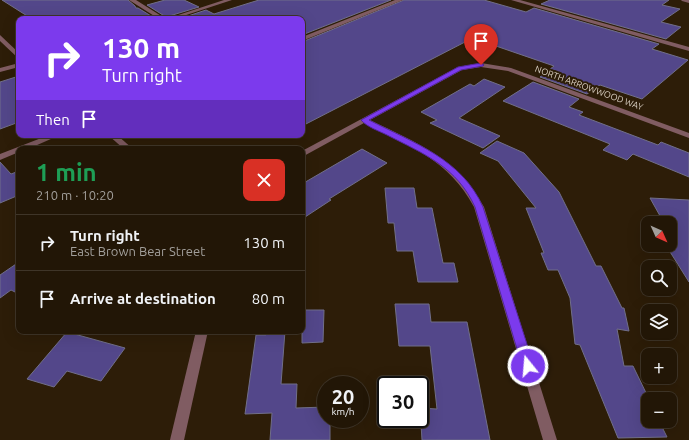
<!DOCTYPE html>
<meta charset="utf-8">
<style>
body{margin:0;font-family:Ubuntu,sans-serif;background:#2a1f10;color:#f1f3f6;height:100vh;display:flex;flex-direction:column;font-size:15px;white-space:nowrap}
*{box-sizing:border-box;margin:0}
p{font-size:13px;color:#a29f9b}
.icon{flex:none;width:22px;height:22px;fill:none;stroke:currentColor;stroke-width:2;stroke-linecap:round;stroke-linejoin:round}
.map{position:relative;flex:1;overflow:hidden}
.panel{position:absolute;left:16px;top:146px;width:289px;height:188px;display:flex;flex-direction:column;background:#221606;border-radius:8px;box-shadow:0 4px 16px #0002,0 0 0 1px #3f3528}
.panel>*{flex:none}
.top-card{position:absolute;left:16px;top:16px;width:289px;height:122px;border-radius:8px;box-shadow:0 4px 16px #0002,0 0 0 1px #3f3528;background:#7c3aed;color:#fff;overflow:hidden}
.needle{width:26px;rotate:135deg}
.fabs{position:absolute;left:641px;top:216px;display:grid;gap:8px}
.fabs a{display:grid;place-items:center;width:36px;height:36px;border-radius:8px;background:#221606;box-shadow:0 4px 16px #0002,0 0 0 1px #3f3528;font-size:20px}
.speed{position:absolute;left:317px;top:376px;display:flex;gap:8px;font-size:20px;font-weight:700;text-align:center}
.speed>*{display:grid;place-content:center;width:52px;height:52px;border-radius:50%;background:#221606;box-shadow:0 4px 16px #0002,0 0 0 1px #3f3528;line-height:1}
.speed small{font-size:10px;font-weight:400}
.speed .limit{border:2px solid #111;border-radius:6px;background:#fff;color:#111}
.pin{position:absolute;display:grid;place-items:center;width:34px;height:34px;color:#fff;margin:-41px -17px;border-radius:50% 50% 50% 0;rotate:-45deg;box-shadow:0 0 4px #0007}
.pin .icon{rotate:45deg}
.me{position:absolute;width:44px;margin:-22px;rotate:343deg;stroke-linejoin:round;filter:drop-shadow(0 0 3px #0008)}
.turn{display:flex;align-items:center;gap:14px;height:84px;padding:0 20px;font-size:18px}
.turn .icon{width:52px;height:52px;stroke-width:2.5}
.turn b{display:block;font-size:28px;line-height:34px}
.then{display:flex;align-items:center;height:38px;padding:0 20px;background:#0003;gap:8px;font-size:15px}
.round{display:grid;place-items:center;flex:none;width:42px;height:42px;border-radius:8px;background:#2a1f10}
.head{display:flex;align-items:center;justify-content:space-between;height:68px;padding:0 20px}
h1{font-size:24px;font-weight:600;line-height:30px;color:#1e9e55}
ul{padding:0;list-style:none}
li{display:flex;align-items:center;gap:12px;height:56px;padding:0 20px;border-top:1px solid #3f3528}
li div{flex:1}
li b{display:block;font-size:15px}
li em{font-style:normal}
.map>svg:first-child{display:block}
</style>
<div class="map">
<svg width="689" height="440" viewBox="0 0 689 440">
<rect width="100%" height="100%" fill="#2d1d08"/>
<g fill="#53478a" stroke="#716f89">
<polygon points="2,0 128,0 135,6 136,8 138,8 156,19 32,19"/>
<polygon points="165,0 184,0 199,7 166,17 147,5"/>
<polygon points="259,0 391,0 302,35 302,19 179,19 206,10 214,14"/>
<polygon points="404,0 484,0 526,12 534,8 659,44 652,49 688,60 642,99 600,85 587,94 540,77 554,66 493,45 492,47 465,42 302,126 302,42"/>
<polygon points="550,0 669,0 662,5 680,9 661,22 681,27 666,39 541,4"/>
<polygon points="19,76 19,122 0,129 0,82"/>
<polygon points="484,79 505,87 459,118 500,136 483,148 430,123 437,120 421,112 470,84 474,86"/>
<polygon points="533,82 579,99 569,107 583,112 579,115 658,145 661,142 689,153 689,177 633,154 627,160 603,150 610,144 503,101"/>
<polygon points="497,141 524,153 559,192 596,266 601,266 622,308 624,308 629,331 617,329 624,366 633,366 649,399 648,421 659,421 667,437 618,438 580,345 575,344 570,298 558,270 548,270 541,253 544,253 526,208 536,208 498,161 480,153"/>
<polygon points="362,149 387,163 329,199 331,200 302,219 302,184"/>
<polygon points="0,162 11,174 19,171 19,195 0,203"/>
<polygon points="385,188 414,188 417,208 432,208 443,263 454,263 458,282 418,282 413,251 397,251 394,223 388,223"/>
<polygon points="650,198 689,200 689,282 667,247 677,247 670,234 670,223 664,223"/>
<polygon points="19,262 19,294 11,290 0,298 0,275"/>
<polygon points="395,304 429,304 431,322 467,322 490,440 422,440 420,408 437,409 430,346 399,346"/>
<polygon points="302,310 324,310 323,342 302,343"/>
<polygon points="267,331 285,331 281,384 297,384 296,408 326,407 326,419 330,419 330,440 270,440 272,413 245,414 256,335 266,335"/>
<polygon points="67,332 125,348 101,381 67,371 54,387 27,379"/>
</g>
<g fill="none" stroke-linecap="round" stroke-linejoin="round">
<g fill="#805c62" fill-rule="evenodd">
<polygon points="129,0 136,0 166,19 224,0 232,0 174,19 159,19"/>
<polygon points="395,0 403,0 302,41 302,37"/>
<polygon points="511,0 520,0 689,47 689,51"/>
<polygon points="681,0 689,0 689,3 682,1"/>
<polygon points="0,35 19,53 19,59 0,41"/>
<polygon points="19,63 19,67 0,72 0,68"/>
<path d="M481,63L511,68L689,133V138L508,71L481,67L462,70L370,120C419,144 455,157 484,207L557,440H543L474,207C449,160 410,146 364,123L302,157V151L458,67Z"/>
<polygon points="49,135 60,135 28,149 19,149 19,152 0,160 0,154"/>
<polygon points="108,135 117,135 133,149 124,149"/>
<polygon points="196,331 208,331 184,440 170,440"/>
</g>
</g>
<path fill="#7c3aed" stroke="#51269a" d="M481,63L484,65L483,66L461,70L369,120C414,143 462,159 483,207L534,366L532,370L528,371L523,370L522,366L475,207C457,167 424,154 387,135C379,131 367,127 361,120L458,67Z"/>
<g text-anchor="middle" stroke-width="4" stroke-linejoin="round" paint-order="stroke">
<g font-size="9" fill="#dbd1c4" stroke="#2d1d08">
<text transform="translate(589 88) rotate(20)" y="3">NORTH ARROWWOOD WAY</text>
</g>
</g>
</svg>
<div class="fabs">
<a><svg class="needle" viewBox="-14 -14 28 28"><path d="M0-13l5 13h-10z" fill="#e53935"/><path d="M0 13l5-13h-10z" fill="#a29f9b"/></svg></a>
<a><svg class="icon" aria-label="search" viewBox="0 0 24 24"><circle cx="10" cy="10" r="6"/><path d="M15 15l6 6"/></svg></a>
<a><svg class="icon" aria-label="layers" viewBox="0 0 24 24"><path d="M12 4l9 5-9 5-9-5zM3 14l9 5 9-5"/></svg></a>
<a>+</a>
<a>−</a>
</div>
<div class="speed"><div>20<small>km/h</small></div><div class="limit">30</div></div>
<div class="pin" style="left:481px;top:65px;background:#d93025"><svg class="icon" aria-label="arrive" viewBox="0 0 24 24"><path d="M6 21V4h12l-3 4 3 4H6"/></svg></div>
<svg class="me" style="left:528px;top:366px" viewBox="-20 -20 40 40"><circle r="17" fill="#7c3aed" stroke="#fff" stroke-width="3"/><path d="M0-11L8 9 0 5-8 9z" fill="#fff"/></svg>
<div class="top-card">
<div class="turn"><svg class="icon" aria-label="right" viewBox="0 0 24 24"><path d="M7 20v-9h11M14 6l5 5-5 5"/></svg><div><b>130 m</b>Turn right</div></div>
<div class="then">Then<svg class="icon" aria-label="arrive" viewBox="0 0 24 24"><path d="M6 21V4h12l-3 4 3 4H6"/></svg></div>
</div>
<section class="panel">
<div class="head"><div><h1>1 min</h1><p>210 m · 10:20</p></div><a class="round" style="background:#d93025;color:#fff"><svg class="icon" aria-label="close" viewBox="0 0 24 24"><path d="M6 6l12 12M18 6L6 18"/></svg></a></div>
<ul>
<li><svg class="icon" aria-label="right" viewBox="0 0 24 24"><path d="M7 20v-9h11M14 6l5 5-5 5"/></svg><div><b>Turn right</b><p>East Brown Bear Street</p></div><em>130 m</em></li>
<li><svg class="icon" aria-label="arrive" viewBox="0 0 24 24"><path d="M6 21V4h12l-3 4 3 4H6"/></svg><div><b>Arrive at destination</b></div><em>80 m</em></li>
</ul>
</section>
</div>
